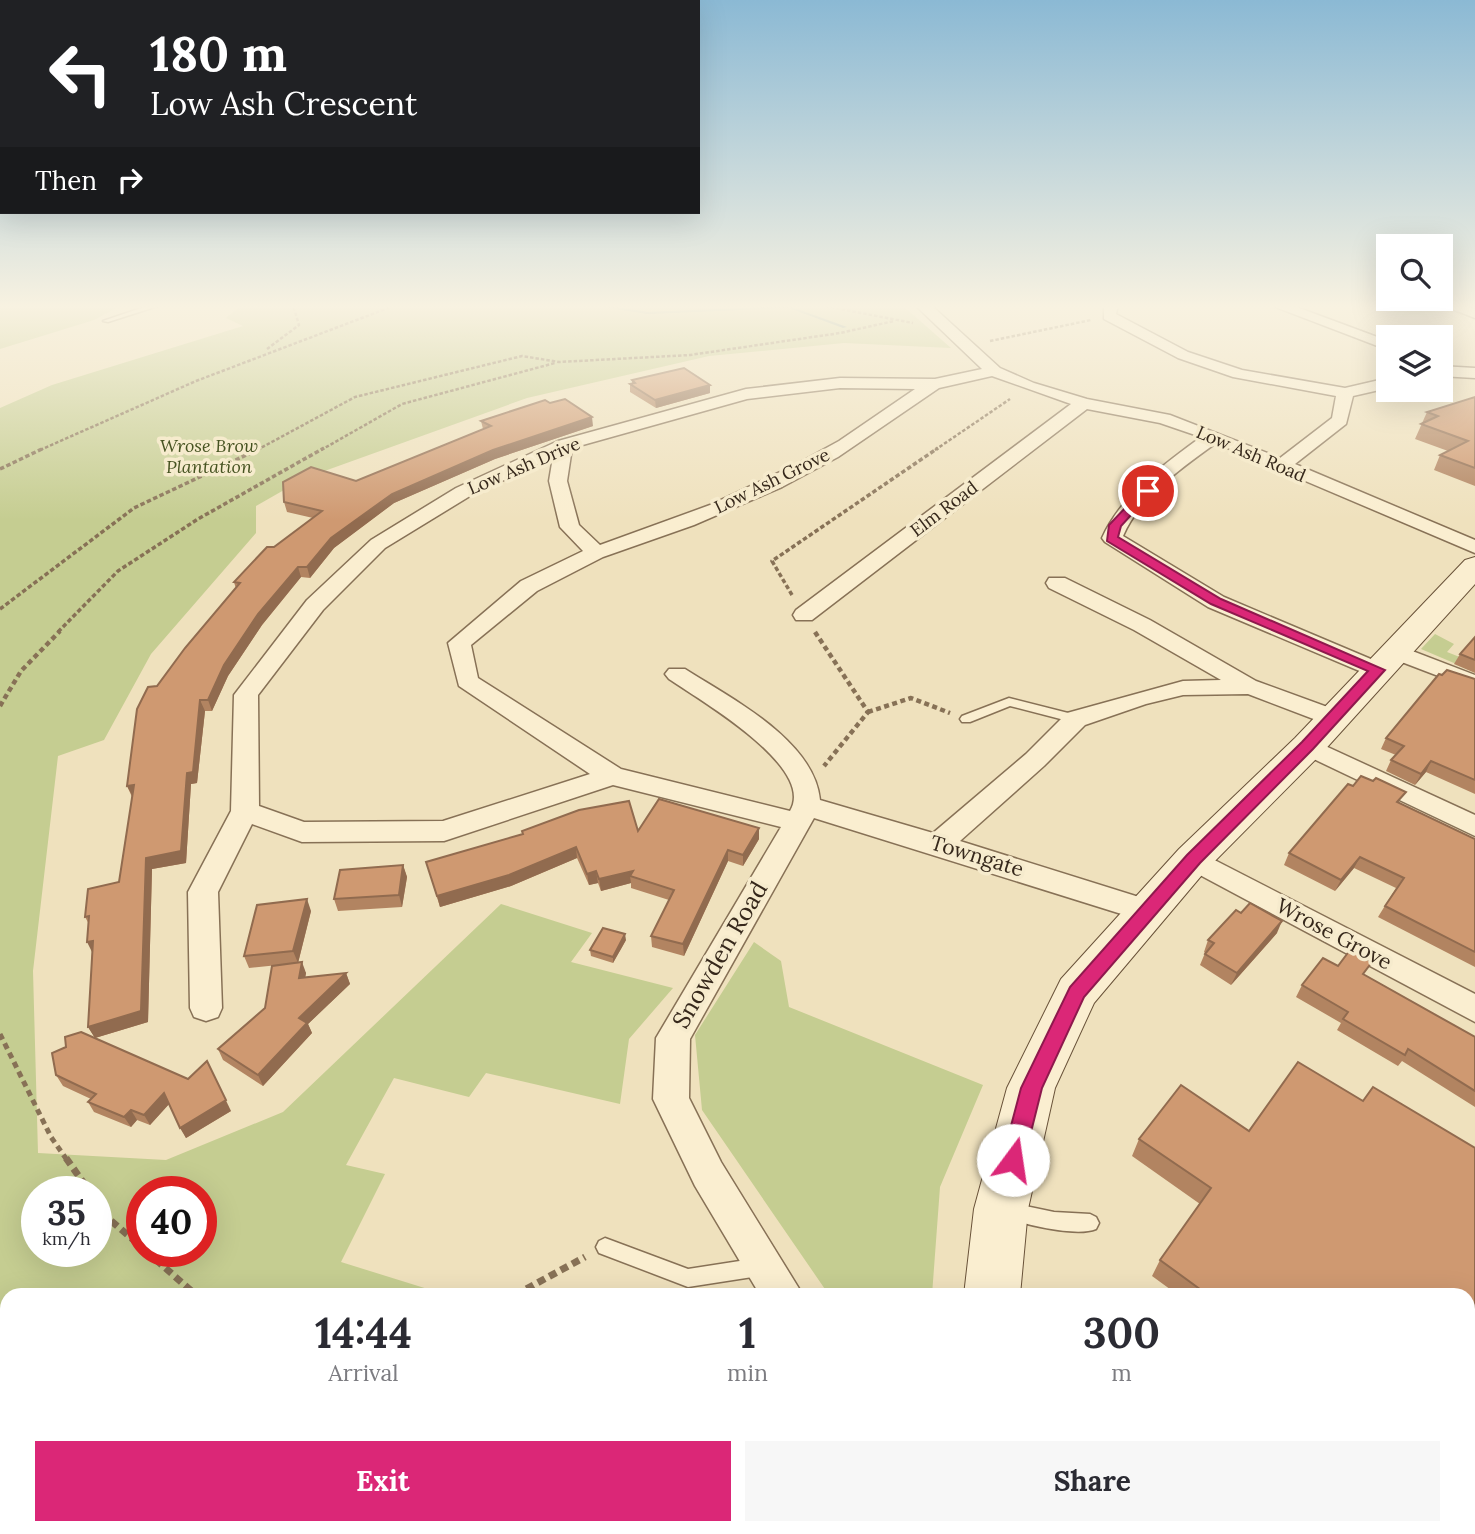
<!DOCTYPE html>
<style>
body{margin:0;font-family:Lora,serif;background:#f7f7f7;color:#2b2b33;height:100vh;display:flex;flex-direction:column;font-size:26px;white-space:nowrap}
*{box-sizing:border-box;margin:0}
p{font-size:23px;color:#7c7c81}
.icon{flex:none;width:38px;height:38px;fill:none;stroke:currentColor;stroke-width:2;stroke-linecap:round;stroke-linejoin:round}
.map{position:relative;flex:1;overflow:hidden}
.panel{position:absolute;left:0px;top:1288px;width:1475px;height:247px;display:flex;flex-direction:column;background:#fff;border-radius:21px 21px 0 0;box-shadow:0 7px 28px #0002}
.panel>*{flex:none}
.top-card{position:absolute;left:0px;top:0px;width:700px;height:214px;box-shadow:0 7px 28px #0002;background:#202124;color:#fff;overflow:hidden}
.tools{position:absolute;left:1376px;top:234px;display:grid;gap:14px}
.tools a{display:grid;place-items:center;width:77px;height:77px;border-radius:0px;background:#fff;box-shadow:0 7px 28px #0002;font-size:35px}
.speed{position:absolute;left:21px;top:1176px;display:flex;gap:14px;font-size:35px;font-weight:700;text-align:center}
.speed>*{display:grid;place-content:center;width:91px;height:91px;border-radius:50%;background:#fff;box-shadow:0 7px 28px #0002;line-height:1}
.speed small{font-size:18px;font-weight:400}
.speed .limit{border:10px solid #d22;background:#fff;color:#111}
.pin{position:absolute;display:grid;place-items:center;width:60px;height:60px;color:#fff;margin:-30px;border:4px solid #fff;border-radius:50%;box-shadow:0 2px 7px #0007}
.me{position:absolute;width:77px;margin:-38px;rotate:14deg;stroke-linejoin:round;filter:drop-shadow(0 0 5px #0008)}
.turn{display:flex;align-items:center;gap:24px;height:147px;padding:0 35px;font-size:32px}
.turn .icon{width:91px;height:91px;stroke-width:2.5}
.turn b{display:block;font-size:49px;line-height:60px}
.then{display:flex;align-items:center;height:66px;padding:0 35px;background:#0003;gap:14px;font-size:26px}
.eta{display:flex;justify-content:space-evenly;align-items:center;height:119px;text-align:center}
.eta b{font-size:42px;font-weight:800;line-height:49px}
.action{display:flex;gap:14px;margin-top:auto;padding:14px 35px}
.action a{flex:1;height:80px;border-radius:0px;background:#db2777;color:#fff;font-size:28px;font-weight:800;line-height:80px;text-align:center}
.action a+a{background:#f7f7f7;color:#2b2b33}
.map>svg:first-child{display:block}
</style>
<div class="map">
<svg width="1475" height="1534" viewBox="0 0 1475 1534">
<rect width="100%" height="100%" fill="#efe1bd"/>
<g fill="#c5cd91" fill-rule="evenodd">
<polygon points="0,305 122,305 94,320 0,349"/>
<path d="M242,305H902L951,348L844,343L709,356L527,398L305,478L256,506V533L151,654L104,740L58,756L33,971L38,1153L166,1160L283,1112L501,904L592,933L571,962L673,988L629,1039L620,1104L486,1073L469,1097L394,1078L346,1165L385,1174L341,1262L447,1295H7V1528H885L888,1534H0V408L52,385L243,326L226,318ZM37,1192H96V1251H37ZM142,1192H201V1251H142Z"/>
<polygon points="1435,634 1454,644 1447,652 1475,663 1475,672 1421,649"/>
<polygon points="754,942 781,961 789,1007 983,1085 940,1187 932,1295 829,1295 702,1110 695,1035"/>
</g>
<g fill="none" stroke-linecap="round" stroke-linejoin="round">
<polygon fill="#688e85" fill-rule="evenodd" points="589,305 603,305 648,312 789,306 847,327 843,328 789,308 648,314"/>
<g stroke="#877156" stroke-width="3">
<g id="lane">
<polygon points="150,305 161,305 108,322 103,321"/>
<polygon points="1009,698 1080,716 1082,719 1076,723 1010,706 970,722 962,722 960,719 962,716"/>
<path d="M1011,1203L1054,1212L1090,1214L1096,1217L1099,1223L1096,1229C1077,1237 1025,1225 1005,1217L1002,1211L1005,1205Z"/>
<polygon points="605,1238 688,1269 759,1258 766,1261 768,1267 766,1273 759,1276 688,1287 599,1253 596,1247 599,1241"/>
</g>
</g>
<g stroke="#877156" stroke-width="3">
<g id="street">
<path d="M915,305H931L1000,368L1034,383L1087,399L1170,415L1280,458L1332,418L1336,396L1233,377L1178,358L1104,319V305H1118L1116,314L1188,352L1242,370L1345,388L1388,378V388L1353,396L1346,424L1295,464L1475,540V553L1216,443C1182,468 1140,496 1123,536L1224,597L1385,665L1389,670L1385,675H1369L1208,607L1105,542L1102,538C1122,494 1163,465 1201,437L1160,423L1087,409L812,620H796L793,615L796,610L1071,404L992,376L939,388L838,457L782,487L694,525L603,557L537,591L471,645L478,678L621,769L790,811C817,767 698,699 669,679L665,674L669,669H685C732,699 814,740 820,800L933,833L1026,754L1067,713L1183,681L1221,680L1134,630L1049,588L1046,583L1049,578H1065L1150,620L1256,681L1341,712L1344,718L1341,724L1332,726L1248,694L1183,695L1146,704L1085,725L1044,766L960,841L1158,903L1162,911L1158,919L1147,922L814,818L690,1039L689,1098L721,1162L803,1295H760L695,1186L653,1099L656,1038L781,827L613,785L444,841L302,842L252,824L218,892L222,1008L218,1017L206,1021L194,1017L190,1008L188,892L231,811L234,695L307,600L371,540L456,488L558,441L746,389L840,378L935,379L982,369ZM840,388L915,389L839,441L797,464L710,505L600,545L579,525L567,481L572,448L747,399ZM553,457L549,481L560,527L583,551L521,581L448,643L459,686L590,774L443,821L304,822L259,806L258,695L323,610L385,548L470,496Z"/>
<polygon points="1270,305 1291,305 1388,341 1388,350"/>
<polygon points="1442,305 1463,305 1475,309 1475,318"/>
<polygon points="1440,366 1475,368 1475,378 1440,376"/>
<polygon points="1394,644 1475,675 1475,690 1386,656 1382,651 1386,646"/>
<polygon points="1308,738 1475,815 1475,836 1299,752 1295,746 1299,740"/>
<polygon points="1193,849 1475,994 1475,1022 1183,866 1179,859 1183,852"/>
</g>
</g>
<g stroke="#695239" stroke-width="2">
<g id="secondary">
<polygon points="1475,557 1475,584 1321,754 1207,869 1094,1003 1055,1088 1028,1209 1020,1295 964,1295 974,1209 1007,1088 1061,979 1179,849 1295,738 1465,560"/>
<polygon points="978,1528 1042,1528 1044,1534 978,1534"/>
</g>
</g>
<g stroke="#877156" stroke-width="2.5" stroke-dasharray="3.5 2" stroke-linecap="butt">
<polyline points="820,305 913,323"/>
<polyline points="990,341 1091,320"/>
<polyline points="267,349 299,325 293,305"/>
<polyline points="40,450 196,381 396,305"/>
<polyline points="257,450 355,397 522,356 559,362 690,355 840,333 894,321"/>
<polyline points="321,450 402,404 555,363"/>
<polyline points="935,450 1010,399"/>
</g>
<g stroke="#877156" stroke-width="3.5" stroke-dasharray="4.5 2.5" stroke-linecap="butt">
<polyline points="0,469 44,448"/>
<polyline points="792,595 772,561 938,448"/>
<polyline points="0,609 134,508 261,448"/>
<polyline points="58,632 118,571 198,519 324,448"/>
</g>
<g stroke="#877156" stroke-width="4.5" stroke-dasharray="5 3.5" stroke-linecap="butt">
<polyline points="815,632 868,712 824,766"/>
<polyline points="0,706 21,671 60,631"/>
<polyline points="868,712 911,698 950,713"/>
</g>
<polyline stroke="#877156" stroke-width="5" stroke-dasharray="6 4.5" stroke-linecap="butt" points="0,1034 51,1137 67,1160"/>
<g stroke="#877156" stroke-width="7" stroke-dasharray="8 5" stroke-linecap="butt">
<polyline points="66,1158 90,1192"/>
<polyline points="96,1200 110,1220 142,1247"/>
<polyline points="146,1251 196,1295"/>
<polyline points="515,1295 585,1257"/>
<polyline points="933,1528 935,1534"/>
<polyline points="197,1534 198,1528"/>
<polyline points="823,1534 830,1528"/>
</g>
<use href="#lane" fill="#faeed0" fill-rule="evenodd"/>
<use href="#street" fill="#faeed0" fill-rule="evenodd"/>
<use href="#secondary" fill="#faeed0" fill-rule="evenodd"/>
</g>
<g fill="#b28461">
<polygon points="632,380 710,393 656,408 630,392 630,384 632,383"/>
<polygon points="1475,397 1475,486 1434,470 1440,455 1448,451 1415,439 1427,412"/>
<polygon points="481,421 593,426 495,459 394,503 334,548 310,578 301,577 262,625 228,676 212,711 205,711 197,783 191,784 186,863 152,869 148,1022 95,1038 231,1111 186,1138 169,1104 150,1125 137,1120 131,1127 94,1112 88,1102 91,1099 63,1086 56,1075 95,1038 88,1027 92,952 89,924 85,917 119,882 132,797 127,786 157,686 236,589 234,582 274,547 313,518 287,512 284,502 356,481 483,429"/>
<polygon points="1475,637 1475,673 1454,664 1460,654"/>
<polygon points="1442,675 1475,679 1475,794 1426,772 1415,785 1386,771 1391,760 1396,755 1381,749 1386,738"/>
<polygon points="1373,781 1400,803 1475,839 1475,967 1378,917 1396,888 1354,868 1335,891 1284,865 1289,853 1353,786"/>
<polygon points="759,828 759,839 743,866 728,861 684,956 652,947 651,936 669,900 631,888 631,883 601,891 598,883 589,885 577,858 511,886 440,907 426,862 522,834 522,831 638,831"/>
<polygon points="403,865 407,877 402,907 338,911 334,899"/>
<polygon points="311,911 298,963 306,973 305,978 346,973 350,984 308,1024 312,1033 263,1086 223,1060 218,1049 265,1008 288,964 249,968 244,956"/>
<polygon points="1277,933 1231,985 1200,965 1205,953 1204,952 1208,940"/>
<polygon points="626,940 613,963 591,956 590,950"/>
<polygon points="1338,966 1364,975 1475,1037 1475,1107 1402,1061 1398,1066 1337,1030 1341,1023 1296,997 1302,985"/>
<polygon points="1298,1062 1363,1101 1373,1087 1475,1148 1475,1534 1417,1534 1409,1528 1468,1528 1468,1295 1178,1295 1152,1276 1160,1260 1200,1204 1132,1156 1139,1139 1181,1085 1249,1131"/>
</g>
<g fill="#916b4f">
<polygon points="710,385 710,393 656,408 655,400"/>
<polygon points="592,417 593,426 495,459 394,503 334,548 310,578 307,567 331,538 392,494 493,450"/>
<polygon points="298,567 301,577 262,625 228,676 212,711 208,700 224,665 258,614"/>
<polygon points="200,700 205,711 197,783 191,784 186,863 152,869 148,1022 95,1038 88,1027 146,858 187,773"/>
<polygon points="1431,761 1426,772 1415,785 1421,774"/>
<polygon points="134,785 133,797 127,786"/>
<polygon points="759,828 759,839 743,866 743,855"/>
<polygon points="576,847 577,858 511,886 440,907 437,896"/>
<polygon points="728,850 728,861 684,956 683,944"/>
<polygon points="1360,857 1354,868 1335,891 1341,880"/>
<polygon points="403,865 407,877 402,907 399,895"/>
<polygon points="596,871 598,883 589,885 587,874"/>
<polygon points="633,871 630,876 631,883 601,891 599,879"/>
<polygon points="307,899 311,911 298,963 293,951"/>
<polygon points="1282,921 1277,933 1231,985 1237,973"/>
<polygon points="625,934 626,940 613,963 613,957"/>
<polygon points="93,941 93,954 87,942"/>
<polygon points="302,962 306,973 303,989 299,978"/>
<polygon points="346,973 350,984 308,1024 312,1033 263,1086 258,1075 299,1018"/>
<polygon points="207,1061 231,1111 186,1138 180,1128"/>
<polygon points="164,1093 170,1103 150,1125 144,1115"/>
<polygon points="131,1110 137,1120 131,1127 124,1117"/>
</g>
<g fill="#cf9971" stroke="#916b4f" stroke-width="2">
<polygon points="684,368 710,385 655,400 630,384 635,383 632,380"/>
<polygon points="1475,397 1475,468 1440,455 1468,441 1421,424 1438,416 1427,412"/>
<polygon points="565,399 592,417 493,450 392,494 331,538 307,567 298,567 258,614 224,665 208,700 200,700 193,772 187,773 181,851 146,858 141,1011 88,1027 93,941 87,942 89,916 85,917 88,889 119,882 134,785 127,786 137,709 148,687 157,686 185,648 240,583 234,582 267,547 274,547 322,511 284,502 283,482 311,467 356,481 491,426 481,421 545,400 550,403"/>
<polygon points="1475,637 1475,660 1460,654"/>
<polygon points="1447,670 1475,679 1475,780 1431,761 1421,774 1391,760 1404,746 1386,738 1439,674 1442,675"/>
<polygon points="1361,776 1373,781 1376,778 1406,792 1397,802 1475,839 1475,952 1385,906 1404,878 1360,857 1341,880 1289,853 1348,784 1353,786"/>
<polygon points="659,799 759,828 743,855 728,850 683,944 651,936 674,890 630,876 633,871 599,879 596,871 587,874 576,847 509,875 437,896 426,862 523,834 522,831 579,810 629,801 638,831"/>
<polygon points="403,865 399,895 334,899 340,870"/>
<polygon points="307,899 293,951 244,956 257,905"/>
<polygon points="1250,903 1282,921 1237,973 1205,954 1214,943 1208,940 1236,910 1241,913"/>
<polygon points="603,928 625,934 613,957 590,950"/>
<polygon points="1350,950 1372,962 1363,974 1475,1037 1475,1091 1408,1049 1405,1055 1343,1019 1348,1012 1302,985 1323,958 1338,966"/>
<polygon points="302,962 299,978 346,973 299,1018 307,1023 258,1075 218,1049 265,1008 272,966"/>
<polygon points="81,1032 188,1079 207,1061 226,1100 180,1128 164,1093 144,1115 131,1110 124,1117 88,1102 96,1094 56,1075 52,1053 66,1047 65,1037"/>
<polygon points="1298,1062 1363,1101 1373,1087 1475,1148 1475,1534 1449,1534 1441,1528 1468,1528 1468,1295 1208,1295 1160,1260 1211,1188 1139,1139 1181,1085 1249,1131"/>
</g>
<linearGradient id="sky" x2="0" y2="1"><stop stop-color="#8bb9d4"/><stop offset="0.59" stop-color="#f8f2e1"/><stop offset="1" stop-color="#f8f2e1" stop-opacity="0"/></linearGradient>
<rect width="1475" height="520" fill="url(#sky)"/>
<polygon fill="#db2777" stroke="#8e194d" stroke-width="2" points="1144,488 1153,491 1121,526 1118,537 1221,599 1385,670 1313,749 1200,863 1084,997 1042,1088 1024,1160 1021,1168 1013,1171 1005,1168 1002,1160 1021,1088 1070,987 1187,855 1302,742 1368,671 1211,604 1107,541 1109,525"/>
<g text-anchor="middle" stroke-width="7" stroke-linejoin="round" paint-order="stroke">
<g font-size="18" font-style="italic" fill="#465321" stroke="#f6ebcd">
<text x="209" y="452">Wrose Brow<tspan x="209" dy="21">Plantation</tspan></text>
</g>
<g font-size="18" fill="#36281b" stroke="#f6ebcd">
<text transform="translate(1251 454) rotate(23)" y="6">Low Ash Road</text>
<text transform="translate(524 466) rotate(-23)" y="6">Low Ash Drive</text>
<text transform="translate(772 481) rotate(-26)" y="6">Low Ash Grove</text>
<text transform="translate(944 509) rotate(-37)" y="6">Elm Road</text>
</g>
<g font-size="21" fill="#36281b" stroke="#f6ebcd">
<text transform="translate(977 856) rotate(17)" y="7">Towngate</text>
<text transform="translate(1334 934) rotate(28)" y="7">Wrose Grove</text>
</g>
<g font-size="24" fill="#36281b" stroke="#f6ebcd">
<text transform="translate(720 955) rotate(-60)" y="8">Snowden Road</text>
</g>
</g>
</svg>
<div class="tools">
<a><svg class="icon" aria-label="search" viewBox="0 0 24 24"><circle cx="10" cy="10" r="6"/><path d="M15 15l6 6"/></svg></a>
<a><svg class="icon" aria-label="layers" viewBox="0 0 24 24"><path d="M12 4l9 5-9 5-9-5zM3 14l9 5 9-5"/></svg></a>
</div>
<div class="speed"><div>35<small>km/h</small></div><div class="limit">40</div></div>
<div class="pin" style="left:1148px;top:491px;background:#d93025"><svg class="icon" aria-label="arrive" viewBox="0 0 24 24"><path d="M6 21V4h12l-3 4 3 4H6"/></svg></div>
<svg class="me" style="left:1013px;top:1160px" viewBox="-20 -20 40 40"><circle r="19" fill="#fff"/><path d="M0-13L10 11 0 6-10 11z" fill="#db2777"/></svg>
<div class="top-card">
<div class="turn"><svg class="icon" aria-label="left" viewBox="0 0 24 24"><path d="M17 20v-9H6M10 6l-5 5 5 5"/></svg><div><b>180 m</b>Low Ash Crescent</div></div>
<div class="then">Then<svg class="icon" aria-label="right" viewBox="0 0 24 24"><path d="M7 20v-9h11M14 6l5 5-5 5"/></svg></div>
</div>
<section class="panel">
<div class="eta">
<div><b>14:44</b><p>Arrival</p></div>
<div><b>1</b><p>min</p></div>
<div><b>300</b><p>m</p></div>
</div>
<div class="action"><a>Exit</a><a>Share</a></div>
</section>
</div>
